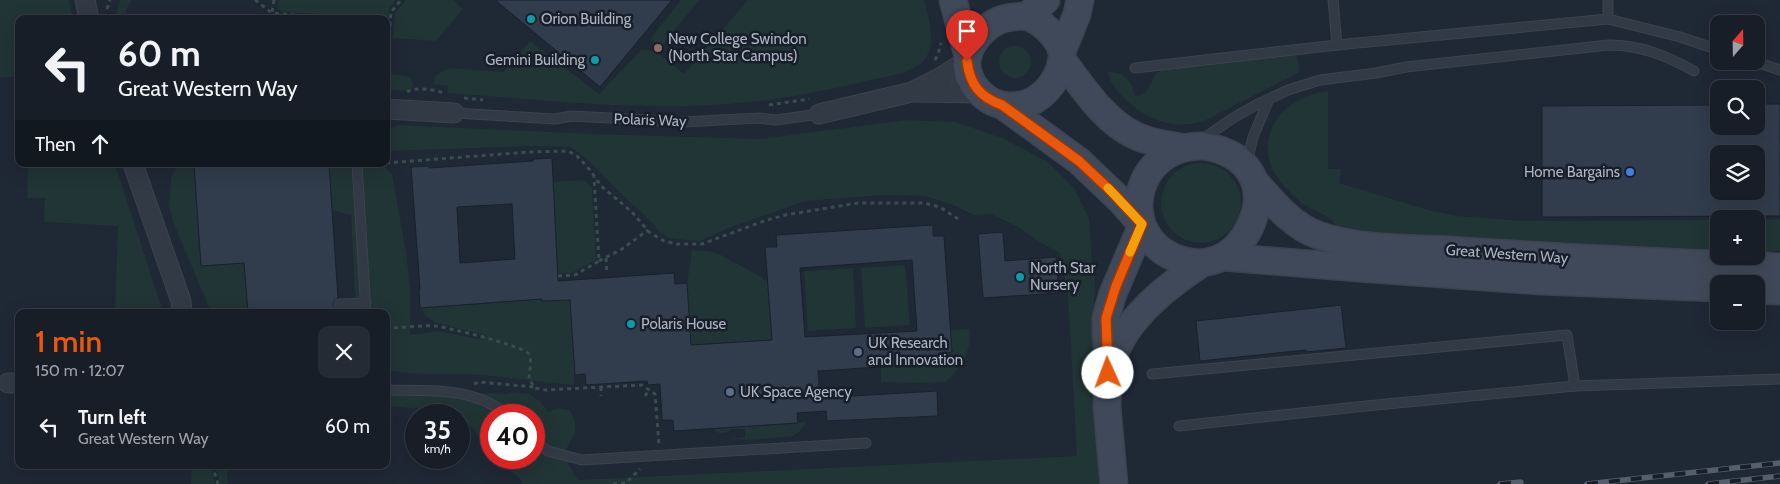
<!DOCTYPE html>
<meta charset="utf-8">
<style>
body{margin:0;font-family:Cabin,sans-serif;background:#242b34;color:#f1f3f6;height:100vh;display:flex;flex-direction:column;font-size:19px;white-space:nowrap}
*{box-sizing:border-box;margin:0}
p{font-size:16px;color:#9ea2a8}
.icon{flex:none;width:28px;height:28px;fill:none;stroke:currentColor;stroke-width:2;stroke-linecap:round;stroke-linejoin:round}
.map{position:relative;flex:1;overflow:hidden}
.drawer{position:absolute;left:15px;top:309px;width:375px;height:160px;display:flex;flex-direction:column;background:#171e28;border-radius:10px;box-shadow:0 5px 20px #0002,0 0 0 1px #363c45}
.drawer>*{flex:none}
.banner{position:absolute;left:15px;top:15px;width:375px;height:152px;border-radius:10px;box-shadow:0 5px 20px #0002,0 0 0 1px #363c45;background:#171e28;color:#f1f3f6;overflow:hidden}
.needle{width:32px;rotate:20deg}
.fabs{position:absolute;left:1710px;top:15px;display:grid;gap:10px}
.fabs a{display:grid;place-items:center;width:55px;height:55px;border-radius:10px;background:#171e28;box-shadow:0 5px 20px #0002,0 0 0 1px #363c45;font-size:25px}
.speed{position:absolute;left:405px;top:404px;display:flex;gap:10px;font-size:25px;font-weight:700;text-align:center}
.speed>*{display:grid;place-content:center;width:65px;height:65px;border-radius:50%;background:#171e28;box-shadow:0 5px 20px #0002,0 0 0 1px #363c45;line-height:1}
.speed small{font-size:12px;font-weight:400}
.speed .limit{border:8px solid #d22;background:#fff;color:#111}
.pin{position:absolute;display:grid;place-items:center;width:42px;height:42px;color:#fff;margin:-51px -21px;border-radius:50% 50% 50% 0;rotate:-45deg;box-shadow:0 0 5px #0007}
.pin .icon{rotate:45deg}
.me{position:absolute;width:55px;margin:-28px;rotate:358deg;stroke-linejoin:round;filter:drop-shadow(0 0 4px #0008)}
.turn{display:flex;align-items:center;gap:18px;height:105px;padding:0 20px;font-size:22px}
.turn .icon{width:65px;height:65px;stroke-width:2.5}
.turn b{display:block;font-size:35px;line-height:42px}
.then{display:flex;align-items:center;height:48px;padding:0 20px;background:#0003;gap:10px;font-size:19px}
.round{display:grid;place-items:center;flex:none;width:52px;height:52px;border-radius:10px;background:#242b34}
.headline{display:flex;align-items:center;justify-content:space-between;height:85px;padding:0 20px}
h1{font-size:30px;font-weight:600;line-height:38px;color:#ea580c}
ul{padding:0;list-style:none}
li{display:flex;align-items:center;gap:15px;height:65px;padding:0 20px}
li div{flex:1}
li b{display:block;font-size:19px}
li em{font-style:normal}
.map>svg:first-child{display:block}
</style>
<div class="map">
<svg width="1780" height="484" viewBox="0 0 1780 484">
<rect width="100%" height="100%" fill="#1f2835"/>
<g fill="#213436">
<polygon points="0,0 69,0 73,19 19,19 19,76 0,78"/>
<polygon points="120,0 132,0 127,8 125,19 115,19"/>
<polygon points="279,0 396,0 390,7 388,18 284,12 278,9"/>
<polygon points="406,0 453,0 463,9 436,41 393,38 395,13"/>
<polygon points="681,0 699,0 661,47 650,39"/>
<path d="M748,0H924C930,21 939,51 918,66C913,68 908,70 903,73C853,84 802,97 750,102C650,113 547,100 447,93L448,86L433,84L436,75L449,68L504,72L530,41L599,94L641,50C657,47 672,65 684,74Z"/>
<path d="M1292,45L1299,63L1298,73L1204,121C1173,131 1144,119 1122,96C1115,88 1110,83 1108,72C1125,72 1132,81 1135,96C1152,96 1149,76 1162,69C1167,67 1173,67 1178,66L1177,59Z"/>
<circle cx="1015" cy="62" r="16"/>
<path d="M386,73L410,77C413,82 414,88 409,91L386,90Z"/>
<path d="M1328,91V169H1341L1339,183L1428,210L1458,216L1522,221L1719,220V255L1378,236L1339,230C1336,227 1334,223 1332,220C1324,213 1311,210 1302,203C1275,181 1256,155 1276,120C1287,103 1309,93 1328,91Z"/>
<polygon points="907,120 956,122 1002,138 1047,161 1075,189 1089,219 1092,265 1095,278 1094,316 1102,484 522,484 522,481 497,458 534,458 534,415 491,415 491,450 466,421 459,417 459,415 440,410 386,406 386,393 461,395 492,393 506,394 514,392 530,394 541,402 548,412 558,408 570,410 575,421 575,432 566,450 567,462 578,480 1077,456 1068,294 1060,253 1039,242 1018,227 991,214 974,215 953,205 925,196 882,195 806,201 731,227 700,241 685,240 669,238 661,233 645,216 617,190 591,163 571,147 533,146 386,151 386,130 399,125 593,134 760,139"/>
<circle cx="1201" cy="203" r="40"/>
<polygon points="28,164 115,164 163,312 115,312 118,226 44,222 45,198 27,198"/>
<polygon points="178,164 194,164 201,266 244,263 248,312 211,312 173,222 169,205 171,178"/>
<path d="M329,164H381L392,174L406,252L410,287V335L438,331L478,339L487,336L434,322L425,315L422,308L542,299L543,301L559,300L572,288L575,375H574V385C536,382 497,375 459,374C434,373 412,376 386,369V312H356L351,215L332,210Z"/>
<polygon points="585,180 592,188 596,260 572,273 558,273 552,182"/>
<polygon points="1780,219 1780,251 1756,253 1756,220"/>
<polygon points="692,250 707,251 719,254 763,278 764,280 768,280 772,340 691,345 687,283"/>
<polygon points="905,265 910,325 865,328 861,268"/>
<polygon points="853,268 856,328 808,331 804,271"/>
<path d="M970,329C971,351 963,367 945,382L917,383L881,382V367L941,363L940,353L950,330Z"/>
<path d="M807,422L799,432L793,436L751,440L729,439L745,437V429H730L729,432C722,433 717,435 713,428Z"/>
<polygon points="192,465 210,465 215,484 191,484"/>
<polygon points="215,465 228,465 227,477 228,484 220,484"/>
</g>
<g fill="#313c4c" stroke="#1a212c" fill-rule="evenodd">
<polygon points="495,0 672,0 600,87"/>
<path d="M1756,104H1780V216L1542,217V106L1719,105V126H1756ZM1719,154H1756V191H1719Z"/>
<path d="M552,158L558,281L674,273L675,284L687,283L691,345L772,340L765,247H777L776,235L933,225V236H944L952,352L940,353L941,363L818,371L820,398L937,391L938,416L827,421L826,411L797,413L798,423L674,431L673,420H662L660,384L648,385L647,381L586,385L585,374L575,375L570,300L542,301V299L420,308L419,290L420,289L411,167L429,166V168L533,161V159ZM512,204L515,259L460,263L457,207ZM912,260L917,331L805,337L800,268Z"/>
<polygon points="194,164 329,164 338,298 334,301 333,305 336,309 339,310 339,312 248,312 244,263 201,266"/>
<polygon points="1003,232 1005,261 1056,257 1059,293 983,298 978,234"/>
<polygon points="1341,305 1346,348 1306,352 1306,350 1200,361 1196,321"/>
</g>
<g fill="none" stroke-linecap="round" stroke-linejoin="round">
<g stroke="#3c434f" stroke-width="11">
<g id="lane">
<polyline points="1608,19 1608,0"/>
<polyline points="1337,45 1608,19 1680,37 1719,50"/>
<polyline points="1753,61 1780,70"/>
<polyline points="1135,68 1337,45 1333,0"/>
<polyline points="454,113 555,119 572,116 684,122 759,118 776,120 819,114"/>
<path d="M1200,141L1233,118L1256,105L1288,90L1320,80L1376,73L1406,67L1609,45C1641,45 1667,56 1694,71"/>
<polyline points="1247,163 1253,137 1269,99"/>
<polyline points="357,164 366,312"/>
<polyline points="339,304 366,303"/>
<polyline points="1152,374 1567,335 1575,386"/>
<path d="M386,390C427,391 474,386 507,415"/>
<polyline points="1179,426 1366,406 1575,386 1780,379"/>
<polyline points="534,441 548,451 582,460 866,443"/>
</g>
</g>
<g stroke="#3c434f" stroke-width="21">
<g id="street">
<polyline points="85,0 89,19"/>
<polyline points="916,92 980,93"/>
<polyline points="386,109 454,113"/>
<polyline points="819,114 912,92 938,79 967,61"/>
<polyline points="133,164 181,301 182,312"/>
<polyline points="8,383 19,383"/>
</g>
</g>
<g stroke="#3c434f" stroke-width="29">
<g id="secondary">
<polyline points="953,0 968,56"/>
<path d="M1022,16C1031,17 1040,22 1046,28C1053,34 1061,44 1062,53C1063,58 1061,63 1060,68C1052,91 1033,107 1009,106C986,105 965,83 967,60C969,43 985,26 1000,20C1007,17 1015,17 1022,16Z"/>
<polyline points="1027,16 1046,0"/>
<polyline points="1062,52 1077,14 1080,0"/>
<path d="M1062,60C1083,87 1103,120 1134,135C1149,143 1167,144 1183,148"/>
<polyline points="1002,105 1079,161 1121,201 1142,225"/>
<path d="M1203,146C1224,149 1245,158 1254,180C1265,208 1245,249 1218,259C1212,261 1206,263 1199,263C1113,256 1124,145 1203,146Z"/>
<path d="M1255,182C1273,202 1292,226 1318,235C1354,249 1411,248 1450,250C1560,258 1670,262 1780,267"/>
<polyline points="1223,257 1359,268 1541,281 1719,288"/>
<polyline points="1756,290 1780,291"/>
<path d="M1109,362C1115,352 1120,341 1126,332C1145,303 1174,282 1202,263"/>
<polyline points="1114,484 1107,407 1109,362 1106,334 1106,318 1112,296 1142,225"/>
</g>
</g>
<g stroke="#394d4f" stroke-width="3" stroke-dasharray="4 4" stroke-linecap="butt">
<polyline points="255,0 272,13"/>
<polyline points="274,0 272,13 336,19"/>
<polyline points="107,9 110,0"/>
<polyline points="388,50 391,12 401,0"/>
<polyline points="935,60 938,54 941,43"/>
<path d="M407,92C415,86 435,90 444,93"/>
<polyline points="464,98 483,100"/>
<polyline points="769,105 809,99"/>
<polyline points="386,163 529,152 568,151 577,156 590,170 601,186 632,212 649,232 664,241 677,244 702,244 764,221 785,215 858,203 924,203 940,207 961,221"/>
<polyline points="606,258 607,274"/>
<polyline points="599,261 622,249 648,230"/>
<polyline points="558,276 575,275 599,261 594,177"/>
<path d="M386,328C402,328 420,325 436,326C450,328 519,345 528,353C533,359 529,372 529,379L535,388L545,390L642,385L655,394L659,445"/>
<polyline points="474,384 479,382 534,387"/>
<polyline points="601,387 601,396"/>
<polyline points="645,396 649,390"/>
<polyline points="212,465 218,484"/>
<polyline points="613,484 626,483 640,469"/>
</g>
<use href="#lane" stroke="#323a46" stroke-width="9"/>
<use href="#street" stroke="#323a46" stroke-width="19"/>
<use href="#secondary" stroke="#404959" stroke-width="26"/>
<g stroke="#545e6d" stroke-width="5.5">
<g id="rail">
<polyline points="1500,484 1521,482"/>
<polyline points="1587,484 1780,463"/>
<polyline points="1708,484 1780,476"/>
</g>
</g>
<use href="#rail" stroke="#181f2a" stroke-width="4" stroke-dasharray="11" stroke-linecap="butt"/>
</g>
<g fill="none" stroke-linecap="round" stroke-linejoin="round">
<g stroke="#983908" stroke-width="12">
<path id="route" d="M967,61C970,85 980,97 1002,105L1079,161L1112,192L1142,224L1116,286L1106,318L1108,373"/>
</g>
<use href="#route" stroke="#ea580c" stroke-width="9"/>
<polyline stroke="#f59e0b" stroke-width="9" points="1108,188 1142,224 1130,252"/>
</g>
<g fill="#0f9aa8" stroke="#181f2a" stroke-width="2">
<circle cx="531" cy="19" r="5"/>
<circle cx="595" cy="60" r="5"/>
<circle cx="1020" cy="277" r="5"/>
<circle cx="631" cy="324" r="5"/>
</g>
<circle fill="#8d6e63" stroke="#181f2a" stroke-width="2" cx="658" cy="48" r="5"/>
<circle fill="#3f7fe0" stroke="#181f2a" stroke-width="2" cx="1630" cy="172" r="5"/>
<g fill="#5c6f8a" stroke="#181f2a" stroke-width="2">
<circle cx="858" cy="352" r="5"/>
<circle cx="730" cy="392" r="5"/>
</g>
<g text-anchor="middle" stroke-width="5" stroke-linejoin="round" paint-order="stroke">
<g font-size="15" fill="#acb5c3" stroke="#181f2a" text-anchor="start">
<text x="541" y="24">Orion Building</text>
<text x="668" y="44">New College Swindon<tspan x="668" dy="17">(North Star Campus)</tspan></text>
<text x="585" y="65" text-anchor="end">Gemini Building</text>
<text x="1620" y="177" text-anchor="end">Home Bargains</text>
<text x="1030" y="273">North Star<tspan x="1030" dy="17">Nursery</tspan></text>
<text x="641" y="329">Polaris House</text>
<text x="868" y="348">UK Research<tspan x="868" dy="17">and Innovation</tspan></text>
<text x="740" y="397">UK Space Agency</text>
</g>
<g font-size="15" fill="#acb5c3" stroke="#181f2a">
<text transform="translate(650 120) rotate(2)" y="5">Polaris Way</text>
<text transform="translate(1507 254) rotate(4)" y="5">Great Western Way</text>
</g>
</g>
</svg>
<div class="fabs">
<a><svg class="needle" viewBox="-14 -14 28 28"><path d="M0-13l5 13h-10z" fill="#e53935"/><path d="M0 13l5-13h-10z" fill="#9ea2a8"/></svg></a>
<a><svg class="icon" aria-label="search" viewBox="0 0 24 24"><circle cx="10" cy="10" r="6"/><path d="M15 15l6 6"/></svg></a>
<a><svg class="icon" aria-label="layers" viewBox="0 0 24 24"><path d="M12 4l9 5-9 5-9-5zM3 14l9 5 9-5"/></svg></a>
<a>+</a>
<a>−</a>
</div>
<div class="speed"><div>35<small>km/h</small></div><div class="limit">40</div></div>
<div class="pin" style="left:967px;top:61px;background:#d93025"><svg class="icon" aria-label="arrive" viewBox="0 0 24 24"><path d="M6 21V4h12l-3 4 3 4H6"/></svg></div>
<svg class="me" style="left:1108px;top:373px" viewBox="-20 -20 40 40"><circle r="19" fill="#fff"/><path d="M0-13L10 11 0 6-10 11z" fill="#ea580c"/></svg>
<div class="banner">
<div class="turn"><svg class="icon" aria-label="left" viewBox="0 0 24 24"><path d="M17 20v-9H6M10 6l-5 5 5 5"/></svg><div><b>60 m</b>Great Western Way</div></div>
<div class="then">Then<svg class="icon" aria-label="ahead" viewBox="0 0 24 24"><path d="M12 20V5M6 11l6-6 6 6"/></svg></div>
</div>
<section class="drawer">
<div class="headline"><div><h1>1 min</h1><p>150 m · 12:07</p></div><a class="round"><svg class="icon" aria-label="close" viewBox="0 0 24 24"><path d="M6 6l12 12M18 6L6 18"/></svg></a></div>
<ul>
<li><svg class="icon" aria-label="left" viewBox="0 0 24 24"><path d="M17 20v-9H6M10 6l-5 5 5 5"/></svg><div><b>Turn left</b><p>Great Western Way</p></div><em>60 m</em></li>
</ul>
</section>
</div>
